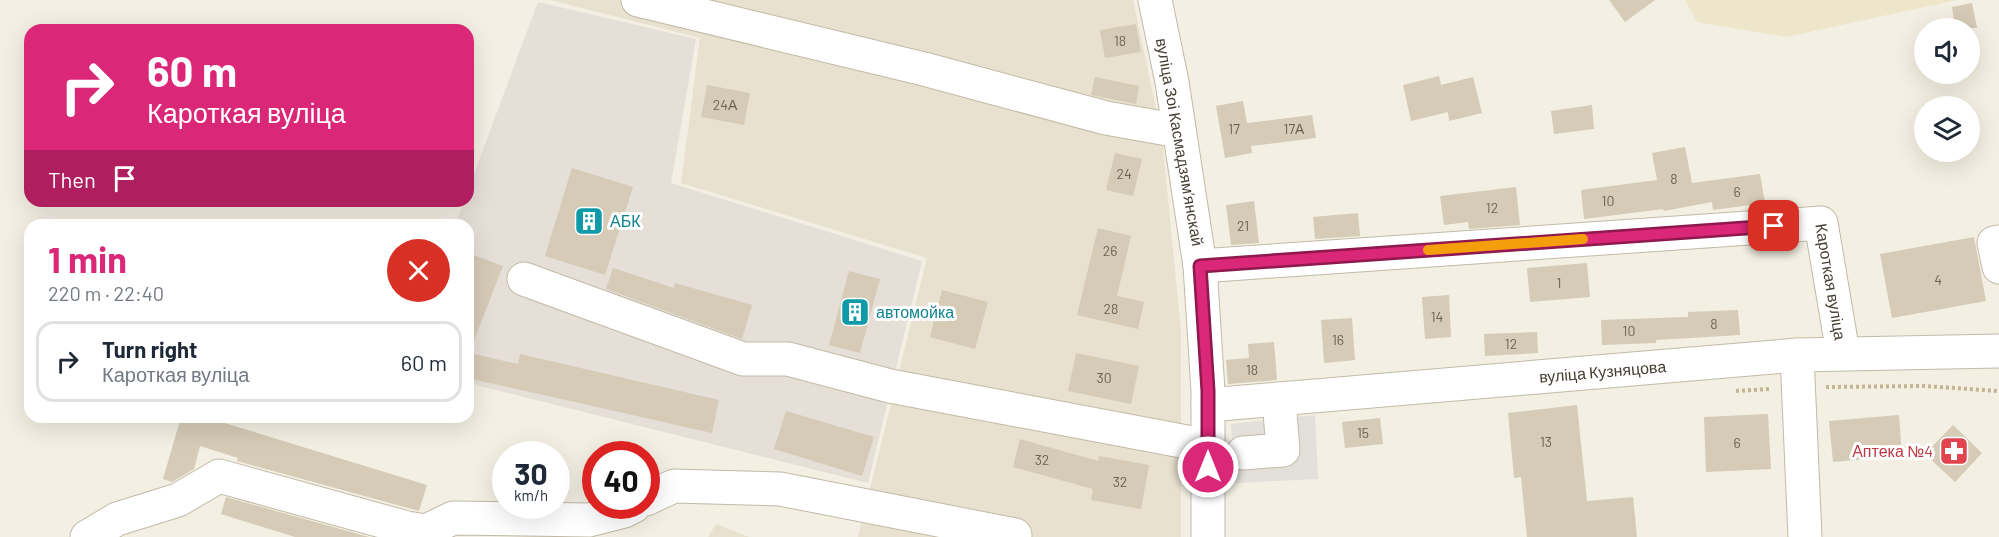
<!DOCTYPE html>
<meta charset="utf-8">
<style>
body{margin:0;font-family:Barlow,sans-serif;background:#f2f2f3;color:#1f2937;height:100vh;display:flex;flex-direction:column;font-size:22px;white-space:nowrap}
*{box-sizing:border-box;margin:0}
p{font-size:20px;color:#747a83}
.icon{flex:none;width:33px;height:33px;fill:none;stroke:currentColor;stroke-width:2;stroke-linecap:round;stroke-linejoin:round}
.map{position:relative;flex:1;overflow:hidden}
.panel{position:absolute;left:24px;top:219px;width:450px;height:204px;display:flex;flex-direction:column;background:#fff;border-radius:18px;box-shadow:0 6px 24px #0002}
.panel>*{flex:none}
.hud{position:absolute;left:24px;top:24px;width:450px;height:183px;border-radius:18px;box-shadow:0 6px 24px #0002;background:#db2777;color:#fff;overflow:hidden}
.buttons{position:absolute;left:1914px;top:18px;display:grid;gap:12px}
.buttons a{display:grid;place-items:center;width:66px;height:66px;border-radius:50%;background:#fff;box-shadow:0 6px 24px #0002;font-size:30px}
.speed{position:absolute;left:492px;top:441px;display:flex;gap:12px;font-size:30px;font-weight:700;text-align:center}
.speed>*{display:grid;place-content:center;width:78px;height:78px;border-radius:50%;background:#fff;box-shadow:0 6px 24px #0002;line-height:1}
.speed small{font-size:15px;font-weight:400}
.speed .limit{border:9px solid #d22;background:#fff;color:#111}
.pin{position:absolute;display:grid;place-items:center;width:51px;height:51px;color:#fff;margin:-26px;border-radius:12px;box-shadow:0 3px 9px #0006}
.me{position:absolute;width:66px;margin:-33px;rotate:0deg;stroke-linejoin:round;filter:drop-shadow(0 0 4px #0008)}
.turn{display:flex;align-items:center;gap:21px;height:126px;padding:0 24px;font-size:27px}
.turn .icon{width:78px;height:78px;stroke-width:2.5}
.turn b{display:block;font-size:42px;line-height:51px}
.then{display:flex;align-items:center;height:57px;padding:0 24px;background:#0003;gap:12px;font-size:22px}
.round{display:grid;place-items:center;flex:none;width:63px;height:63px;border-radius:32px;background:#f2f2f3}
.headline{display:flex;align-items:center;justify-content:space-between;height:102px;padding:0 24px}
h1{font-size:36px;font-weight:700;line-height:45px;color:#db2777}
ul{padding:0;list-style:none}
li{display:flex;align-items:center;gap:18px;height:81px;margin:0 12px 9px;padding:0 12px;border:3px solid #e0e1e3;border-radius:18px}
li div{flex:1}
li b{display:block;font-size:22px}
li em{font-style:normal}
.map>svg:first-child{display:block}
</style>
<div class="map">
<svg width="1999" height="537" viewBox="0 0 1999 537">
<rect width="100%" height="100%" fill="#f3efe2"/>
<g fill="#e8e1cf">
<polygon points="550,0 1133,0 1162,137 1181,331 1181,537 858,537 927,258 681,183 700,38"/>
<polygon points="716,524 749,537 708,537"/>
</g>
<polygon fill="#e5dfd7" points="538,2 696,39 671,183 922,261 868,483 468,383 468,225 455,225 464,201 468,201 468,190"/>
<polygon fill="#eee6ca" points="1685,0 1957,0 1786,37 1697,22"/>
<polygon fill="#e3e0db" points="1315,415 1318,479 1235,483 1231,424"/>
<g fill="#d5cbb6">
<polygon points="1609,0 1655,0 1625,22"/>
<polygon points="1972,3 1977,28 1955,28 1952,7"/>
<polygon points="1136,24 1141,52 1105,58 1100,30"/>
<polygon points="1439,76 1441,85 1473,77 1482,113 1449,121 1448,112 1411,121 1403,85"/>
<polygon points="1095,77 1139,86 1136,104 1091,95"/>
<polygon points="707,85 750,93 744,125 701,117"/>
<polygon points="1243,101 1247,123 1312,115 1316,138 1251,146 1252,153 1225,158 1216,106"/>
<polygon points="1592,105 1594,129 1554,134 1551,111"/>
<polygon points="1685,147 1692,183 1760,174 1765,203 1713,210 1712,202 1664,211 1663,209 1584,219 1581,190 1657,180 1652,153"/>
<polygon points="1115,153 1142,159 1133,196 1106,190"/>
<polygon points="572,168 633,187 605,275 545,256"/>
<polygon points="1516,187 1520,225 1469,229 1468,222 1444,225 1440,196"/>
<polygon points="1254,201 1259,243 1231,245 1226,205"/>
<polygon points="1358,213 1360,236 1315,239 1313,217"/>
<polygon points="1098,228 1131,236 1117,296 1144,302 1138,329 1077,315"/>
<polygon points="1974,237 1986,301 1892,318 1880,254"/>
<polygon points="468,253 503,266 469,353 518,364 520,354 719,400 712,433 468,378"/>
<polygon points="1587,263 1590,297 1530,302 1527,268"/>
<polygon points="613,268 674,288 675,283 752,305 742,339 606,289"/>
<polygon points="849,271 880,279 860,353 829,345"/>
<polygon points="942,290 988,302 975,349 930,337"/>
<polygon points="1449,295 1451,337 1425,339 1422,297"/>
<polygon points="1738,310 1740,335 1656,340 1656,343 1602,345 1601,320 1688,317 1688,312"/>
<polygon points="1352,318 1355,360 1324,363 1321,320"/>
<polygon points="1537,332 1538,353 1485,356 1484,334"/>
<polygon points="1274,342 1277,380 1228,384 1226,360 1249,358 1248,344"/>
<polygon points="1076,353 1139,366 1131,404 1068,391"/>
<polygon points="1577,405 1587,501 1633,497 1637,537 1527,537 1521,477 1514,478 1508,413"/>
<polygon points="786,411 874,437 862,476 774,449"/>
<polygon points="1768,414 1771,469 1706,472 1704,417"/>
<polygon points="1899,415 1902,456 1833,462 1829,421"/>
<polygon points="181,417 205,417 427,485 419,511 237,461 238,458 200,446 194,469 172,482 163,479"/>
<polygon points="1380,418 1383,444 1345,448 1342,422"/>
<polygon points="1953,425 1982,453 1955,482 1925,454"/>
<polygon points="1020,439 1098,461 1099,456 1149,465 1141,509 1091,500 1093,489 1013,467"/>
<polygon points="226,497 369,537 295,537 221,514"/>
</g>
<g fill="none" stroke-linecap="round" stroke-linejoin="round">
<g stroke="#c2baa6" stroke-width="35">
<g id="minor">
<polyline points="638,0 924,69 1106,118 1179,131"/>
<polyline points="1155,0 1172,82 1200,266 1208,391 1208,537"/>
<polyline points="1999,242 1994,243 1999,267"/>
<path id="s1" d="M1200,266L1821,223L1843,353"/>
<polyline points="524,279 743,359 788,359 890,386 1208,446"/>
<polyline points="1797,355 1805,537"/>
<path id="s2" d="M1208,405L1797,355L1999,351"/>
<polyline points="1243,453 1283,450 1279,399"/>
<polyline points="646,499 674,486 780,489 1015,535"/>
<polyline points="87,537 117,519 178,500 219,476 407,528 426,531 453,518 589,520 624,511 634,506"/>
</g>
</g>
<g stroke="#c3b493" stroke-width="4" stroke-dasharray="3 3" stroke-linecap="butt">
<polyline points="1826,387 1924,386 1999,391"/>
<polyline points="1736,391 1770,389"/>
</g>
<use href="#minor" stroke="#fff" stroke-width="33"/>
</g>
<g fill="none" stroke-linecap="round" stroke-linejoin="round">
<g stroke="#8e194d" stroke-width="15">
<polyline id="route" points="1208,467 1208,391 1200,266 1774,226"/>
</g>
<use href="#route" stroke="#db2777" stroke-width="10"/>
<polyline stroke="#f59e0b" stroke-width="10" points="1428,250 1583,239"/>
</g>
<defs>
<g id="building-square" transform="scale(1.5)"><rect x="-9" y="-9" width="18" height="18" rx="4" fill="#0f9aa8" stroke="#fff"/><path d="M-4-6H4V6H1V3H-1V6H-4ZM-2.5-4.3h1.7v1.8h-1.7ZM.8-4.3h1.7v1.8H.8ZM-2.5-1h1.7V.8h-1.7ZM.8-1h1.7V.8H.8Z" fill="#fff"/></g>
<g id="pharmacy-square" transform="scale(1.5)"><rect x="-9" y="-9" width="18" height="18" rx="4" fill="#e0444e" stroke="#fff"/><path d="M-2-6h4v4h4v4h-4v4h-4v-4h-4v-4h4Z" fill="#fff"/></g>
</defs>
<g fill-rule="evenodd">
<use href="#building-square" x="589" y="221"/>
<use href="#building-square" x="855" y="312"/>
<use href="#pharmacy-square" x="1954" y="451"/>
</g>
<g text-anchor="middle" stroke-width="6" stroke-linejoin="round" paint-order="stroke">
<g font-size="14" fill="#696153">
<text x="1120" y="46">18</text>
<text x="725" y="110">24А</text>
<text x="1234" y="134">17</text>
<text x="1294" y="134">17А</text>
<text x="1124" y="179">24</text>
<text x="1674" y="184">8</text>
<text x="1737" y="197">6</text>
<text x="1608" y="206">10</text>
<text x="1492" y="213">12</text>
<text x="1243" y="231">21</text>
<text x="1110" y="256">26</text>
<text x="1938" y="285">4</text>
<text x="1559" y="288">1</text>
<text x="1111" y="314">28</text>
<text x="1437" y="322">14</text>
<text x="1714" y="329">8</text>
<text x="1629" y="336">10</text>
<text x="1338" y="345">16</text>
<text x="1511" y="349">12</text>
<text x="1252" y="375">18</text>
<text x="1104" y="383">30</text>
<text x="1363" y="438">15</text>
<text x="1546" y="447">13</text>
<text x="1737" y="448">6</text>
<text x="1042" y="465">32</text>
<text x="1120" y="487">32</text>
</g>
<g font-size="16" fill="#453e32" stroke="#fff">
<text transform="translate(1180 142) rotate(80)" y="6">вуліца Зоі Касмадзямʼянскай</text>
<text dy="6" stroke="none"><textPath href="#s1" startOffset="682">Кароткая вуліца</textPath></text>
<text dy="6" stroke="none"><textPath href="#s2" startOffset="396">вуліца Кузняцова</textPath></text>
</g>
<g font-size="16" fill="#0d838f" stroke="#fff" text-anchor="start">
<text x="610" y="227">АБК</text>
<text x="876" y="318">автомойка</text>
</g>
<g font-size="16" fill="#be3a42" stroke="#fff" text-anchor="end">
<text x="1933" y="457">Аптека №4</text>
</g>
</g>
</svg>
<div class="buttons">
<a><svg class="icon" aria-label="sound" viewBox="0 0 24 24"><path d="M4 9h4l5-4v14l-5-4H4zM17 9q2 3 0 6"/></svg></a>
<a><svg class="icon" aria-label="layers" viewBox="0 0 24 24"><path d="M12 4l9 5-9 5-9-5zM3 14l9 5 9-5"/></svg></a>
</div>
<div class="speed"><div>30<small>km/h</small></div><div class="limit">40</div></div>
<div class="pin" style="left:1774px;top:226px;background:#d93025"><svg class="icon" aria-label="arrive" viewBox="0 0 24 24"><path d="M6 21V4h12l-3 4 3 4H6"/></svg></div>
<svg class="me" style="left:1208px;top:467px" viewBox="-20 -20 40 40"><circle r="17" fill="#db2777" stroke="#fff" stroke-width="3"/><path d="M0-11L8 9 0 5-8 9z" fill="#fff"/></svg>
<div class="hud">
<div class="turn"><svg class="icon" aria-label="right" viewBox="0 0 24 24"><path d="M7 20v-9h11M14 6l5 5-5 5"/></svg><div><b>60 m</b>Кароткая вуліца</div></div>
<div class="then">Then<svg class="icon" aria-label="arrive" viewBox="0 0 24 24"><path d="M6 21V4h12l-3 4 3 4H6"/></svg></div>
</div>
<section class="panel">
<div class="headline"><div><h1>1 min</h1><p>220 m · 22:40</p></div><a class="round" style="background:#d93025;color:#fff"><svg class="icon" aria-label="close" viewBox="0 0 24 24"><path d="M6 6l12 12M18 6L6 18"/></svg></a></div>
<ul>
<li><svg class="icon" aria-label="right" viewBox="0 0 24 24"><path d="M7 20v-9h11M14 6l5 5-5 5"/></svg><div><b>Turn right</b><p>Кароткая вуліца</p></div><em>60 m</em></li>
</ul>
</section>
</div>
